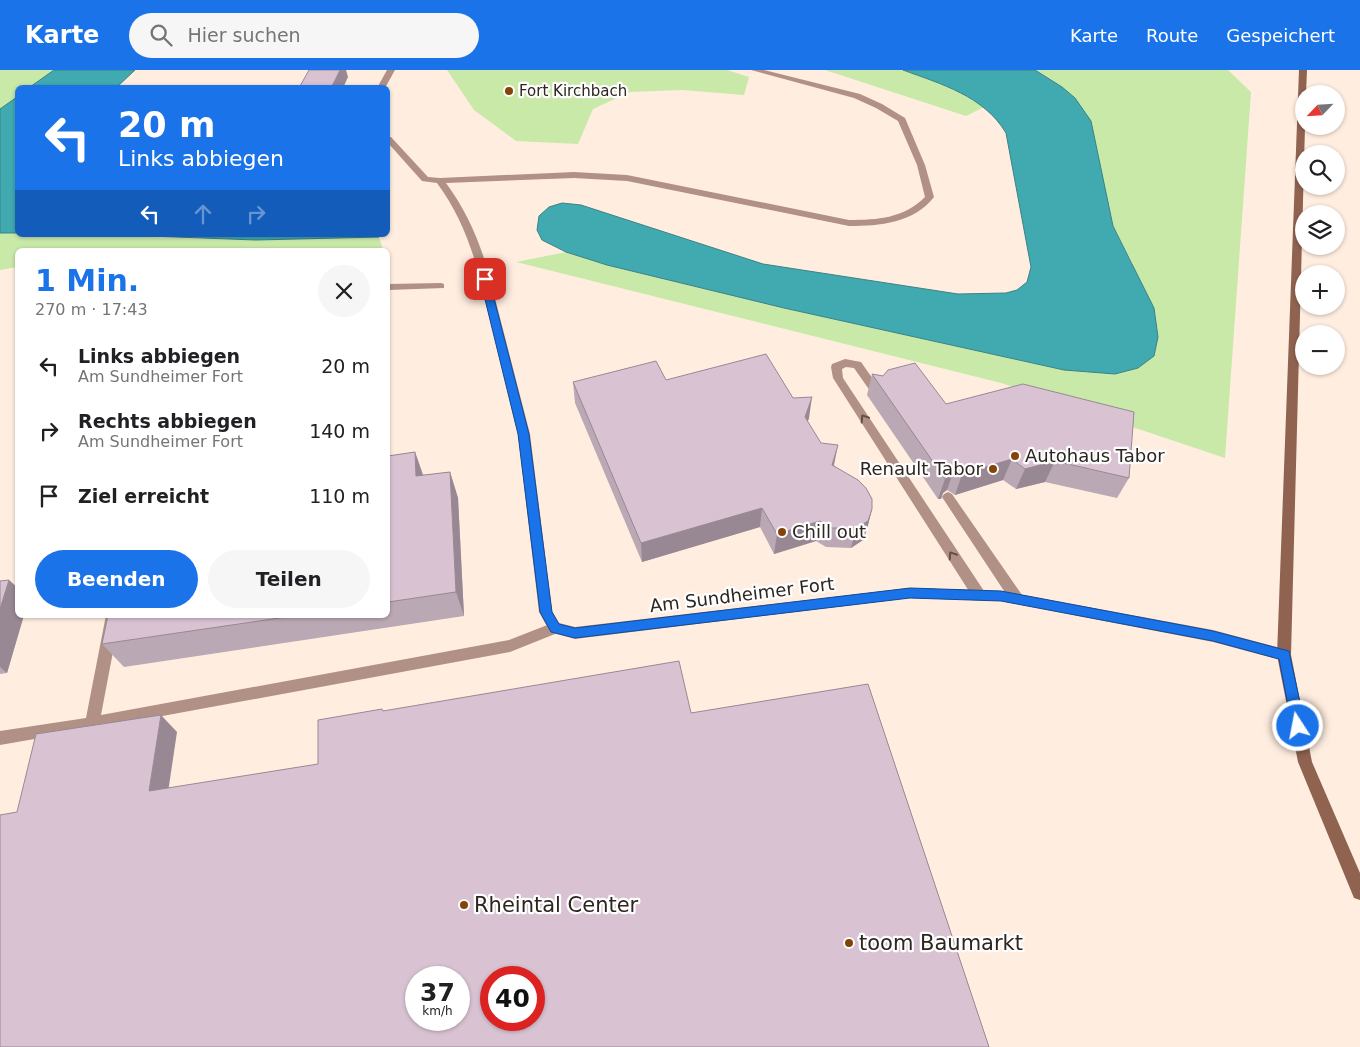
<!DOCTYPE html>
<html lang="de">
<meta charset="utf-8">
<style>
body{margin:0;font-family:"DejaVu Sans",sans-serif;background:#f6f6f6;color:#202124;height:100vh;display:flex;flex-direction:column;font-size:19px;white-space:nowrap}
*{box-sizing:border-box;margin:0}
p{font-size:16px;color:#757577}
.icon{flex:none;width:28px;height:28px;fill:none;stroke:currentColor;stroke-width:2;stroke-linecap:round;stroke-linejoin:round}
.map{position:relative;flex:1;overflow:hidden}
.details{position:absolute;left:15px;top:178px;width:375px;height:370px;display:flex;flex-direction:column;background:#fff;border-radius:8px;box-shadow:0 1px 4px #0004}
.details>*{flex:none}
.hud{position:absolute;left:15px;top:15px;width:375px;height:152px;border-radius:8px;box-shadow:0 1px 4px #0004;background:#1a73e8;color:#fff;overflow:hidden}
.needle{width:32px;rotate:245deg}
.buttons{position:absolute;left:1295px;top:15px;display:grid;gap:10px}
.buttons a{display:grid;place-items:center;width:50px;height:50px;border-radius:50%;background:#fff;box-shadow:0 1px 4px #0004;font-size:25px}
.speed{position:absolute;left:405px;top:896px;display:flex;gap:10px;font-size:25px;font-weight:700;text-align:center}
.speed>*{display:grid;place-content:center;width:65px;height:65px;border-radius:50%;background:#fff;box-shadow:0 1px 4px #0004;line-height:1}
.speed small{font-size:12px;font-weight:400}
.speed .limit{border:8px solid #d22;background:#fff;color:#111}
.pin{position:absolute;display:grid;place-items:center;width:42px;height:42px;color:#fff;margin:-21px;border-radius:10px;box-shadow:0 2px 8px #0006}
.me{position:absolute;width:55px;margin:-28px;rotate:349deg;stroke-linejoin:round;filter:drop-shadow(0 0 4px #0008)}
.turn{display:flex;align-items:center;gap:18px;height:105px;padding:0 20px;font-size:22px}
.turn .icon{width:65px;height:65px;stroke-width:2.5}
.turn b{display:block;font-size:35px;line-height:42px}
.lanes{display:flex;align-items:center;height:48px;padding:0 20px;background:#0003;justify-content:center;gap:25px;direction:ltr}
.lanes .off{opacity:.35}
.round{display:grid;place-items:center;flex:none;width:52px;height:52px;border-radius:26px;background:#f6f6f6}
.headline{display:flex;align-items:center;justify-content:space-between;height:85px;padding:0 20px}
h1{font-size:30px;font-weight:800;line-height:38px;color:#1a73e8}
.action{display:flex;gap:10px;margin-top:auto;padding:10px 20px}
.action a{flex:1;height:58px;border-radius:30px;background:#1a73e8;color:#fff;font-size:20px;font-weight:800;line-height:58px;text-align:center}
.action a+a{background:#f6f6f6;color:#202124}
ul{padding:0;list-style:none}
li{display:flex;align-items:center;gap:15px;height:65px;padding:0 20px}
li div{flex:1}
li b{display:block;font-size:19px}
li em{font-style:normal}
header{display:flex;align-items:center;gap:30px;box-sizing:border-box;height:70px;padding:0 25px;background:#1a73e8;color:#fff}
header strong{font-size:24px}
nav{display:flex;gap:28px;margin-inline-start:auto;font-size:18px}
.search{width:350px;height:45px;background:#f6f6f6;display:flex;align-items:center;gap:12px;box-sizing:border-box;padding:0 18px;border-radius:28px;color:#757577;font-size:19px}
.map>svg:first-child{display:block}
</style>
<header>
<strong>Karte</strong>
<div class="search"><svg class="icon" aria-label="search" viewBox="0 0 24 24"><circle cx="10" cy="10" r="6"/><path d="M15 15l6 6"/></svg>Hier suchen</div>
<nav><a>Karte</a><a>Route</a><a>Gespeichert</a></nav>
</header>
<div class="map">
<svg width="1360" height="977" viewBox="0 0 1360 977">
<rect width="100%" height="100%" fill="#ffede0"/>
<g fill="#c9e9a9">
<polygon points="0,0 54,0 30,17 18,18 17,27 0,39"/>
<polygon points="447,0 727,0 749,7 744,25 682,20 630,22 593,39 578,74 516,71 474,40"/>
<polygon points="825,0 903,0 946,15 984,37 966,46"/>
<polygon points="1035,0 1228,0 1251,22 1225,388 1001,313 516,192 566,182 607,195 784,238 1064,300 1133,194 1113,156 1107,129 1062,17"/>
<polygon points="0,163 256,170 379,167 383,180 18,180 17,197 0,200"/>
</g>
<g fill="#41aab1" stroke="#3b8285">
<polygon points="54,0 135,0 117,17 30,17"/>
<path d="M903,0H1035L1062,17L1075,28L1091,51L1113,156L1154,238L1158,267L1154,286L1138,298L1115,304L1064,300L784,238L607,195L566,182L542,170L537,160L539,146L549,137L562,133L581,135L763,194L958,224L1006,223L1017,220L1027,212L1031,197L1006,63C984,26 941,14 903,0Z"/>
<polygon points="17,27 17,163 0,163 0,39"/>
<polygon points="122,165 380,165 379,167 256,170"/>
</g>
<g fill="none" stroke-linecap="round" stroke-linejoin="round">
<g fill="#b19185" fill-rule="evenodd">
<polygon points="387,0 395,0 385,18 377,18"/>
<path d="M751,0H764L860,24L882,34L905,48L925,95L934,127C914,153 880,156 849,156L627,111L574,108L446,113C468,143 481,174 490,209L485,212L480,209C471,174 459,143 437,113L422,111L388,73V67H391L428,107L440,108L574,102L627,105L849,150C878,150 904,148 925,127L917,95L898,51L876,38L854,28Z"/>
<polygon points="441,213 444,214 444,218 388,220 388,214"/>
<polygon points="845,289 861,292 882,322 877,326 873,325 854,298 846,297 842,299 843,308 984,521 985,525 984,529 979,530 974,529 833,308 831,297 832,294"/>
<polygon points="948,422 952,424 1022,525 1023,529 1022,533 1017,534 1012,533 944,430 942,427 944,424"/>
<polygon points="106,545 120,545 101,645 509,570 555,552 560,554 562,558 560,562 510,582 92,659 0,675 0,661 86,648"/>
</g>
<polygon fill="#b19185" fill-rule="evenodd" points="485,206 490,209 530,364 552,541 559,553 575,557 909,518 1001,521 1213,560 1284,579 1289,581 1291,585 1289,589 1284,591 1213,572 1001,531 909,528 575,569 550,562 539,542 518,364 480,209"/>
<polygon fill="#906351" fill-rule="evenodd" points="1299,0 1307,0 1306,24 1304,24 1304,56 1305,56 1291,585 1312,692 1360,803 1360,830 1354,828 1298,692 1277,585"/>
</g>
<g fill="#bba8b5">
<polygon points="872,304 883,306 946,334 1129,408 1117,428 1045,412 1016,419 1003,410 955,425 947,420 943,423 941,429 938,429 867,325"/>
<polygon points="666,310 793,328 809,348 807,352 834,395 872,439 867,459 863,470 851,478 826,477 816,471 774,484 760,457 642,492 575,333 573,312"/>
<polygon points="415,382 423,405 450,402 458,428 464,546 124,597 102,574 108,545 388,545 388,386"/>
<polygon points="0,511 18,545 24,545 7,603 0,604"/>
</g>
<g fill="#988894">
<polygon points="340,0 346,0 348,7 343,18 331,18"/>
<polygon points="812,327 809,348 802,368 805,347"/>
<polygon points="838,375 834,395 832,395"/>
<polygon points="415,382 424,408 416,406"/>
<polygon points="1012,389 1003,410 955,425 962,404"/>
<polygon points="1055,391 1045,412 1016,419 1025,399"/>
<polygon points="954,400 947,420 943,423 941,429 938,429 945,409 950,403"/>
<polygon points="450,402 458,428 464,546 456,522"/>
<polygon points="762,438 760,457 642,492 641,473"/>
<polygon points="872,439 867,459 863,470 851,478 856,458"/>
<polygon points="820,451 816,471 774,484 777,464"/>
<polygon points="9,510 18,518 18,545 24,545 7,603 0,597 0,539"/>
<polygon points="161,645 177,662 166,736 149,721"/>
</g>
<g fill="#d9c3d3" stroke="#988894" fill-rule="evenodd">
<polygon points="309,0 340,0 331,18 299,18"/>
<polygon points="766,284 793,328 812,327 805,347 821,373 838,375 832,395 858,410 866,418 872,429 872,439 868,451 856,458 830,458 820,451 777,464 762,438 641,473 573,312 656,291 666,310"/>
<polygon points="915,293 946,334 1023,314 1134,342 1129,408 1055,391 1025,399 1012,389 962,404 954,400 950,403 948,408 945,409 872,304 883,306 888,300"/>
<polygon points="415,382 416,406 450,402 456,522 388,532 388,386"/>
<polygon points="9,510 0,539 0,511"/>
<polygon points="108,545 300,545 102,574"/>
<path d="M679,591L691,643L868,614L989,977H0V745L17,742L36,664L161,645L149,721L318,694V650L382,639L383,641ZM416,908H459V950H416ZM491,908H534V950H491Z"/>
</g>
<defs><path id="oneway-chevron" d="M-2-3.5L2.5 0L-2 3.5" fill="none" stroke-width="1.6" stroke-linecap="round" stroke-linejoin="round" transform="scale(1.25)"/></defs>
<g stroke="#625048">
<use href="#oneway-chevron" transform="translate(864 348) rotate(-123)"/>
<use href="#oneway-chevron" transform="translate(952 485) rotate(-123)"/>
</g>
<polygon fill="#1a73e8" stroke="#114b97" points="485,206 489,209 529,364 552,542 559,554 575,558 910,518 1001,521 1213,561 1289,581 1305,656 1303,660 1298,662 1294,660 1292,656 1279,589 1213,571 1001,531 910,528 575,568 551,562 540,542 518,364 480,209"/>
<g fill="#844409" stroke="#fefefe" stroke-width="2">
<circle cx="509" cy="21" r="5"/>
<circle cx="1015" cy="386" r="5"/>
<circle cx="993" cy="399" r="5"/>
<circle cx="782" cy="462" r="5"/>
<circle cx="464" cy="835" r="5"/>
<circle cx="849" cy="873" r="5"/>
</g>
<g text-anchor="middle" stroke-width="4.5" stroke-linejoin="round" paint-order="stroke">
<g font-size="15" fill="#2d251f" stroke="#fefefe" text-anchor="start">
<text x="519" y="26">Fort Kirchbach</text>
</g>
<g font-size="18" fill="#2d251f" stroke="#fefefe" text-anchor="start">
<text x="1025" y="392">Autohaus Tabor</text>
<text x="983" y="405" text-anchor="end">Renault Tabor</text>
<text x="792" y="468">Chill out</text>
</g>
<g font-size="18" fill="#2d251f" stroke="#fefefe">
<text transform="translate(742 525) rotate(-7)" y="6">Am Sundheimer Fort</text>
</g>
<g font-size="21" fill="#2d251f" stroke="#fefefe" text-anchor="start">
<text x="474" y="842">Rheintal Center</text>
<text x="859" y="880">toom Baumarkt</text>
</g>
</g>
</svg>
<div class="buttons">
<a><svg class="needle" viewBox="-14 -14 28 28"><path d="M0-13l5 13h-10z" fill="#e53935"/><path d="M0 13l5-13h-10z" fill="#757577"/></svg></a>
<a><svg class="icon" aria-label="search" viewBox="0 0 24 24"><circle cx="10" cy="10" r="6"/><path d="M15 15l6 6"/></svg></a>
<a><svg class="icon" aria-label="layers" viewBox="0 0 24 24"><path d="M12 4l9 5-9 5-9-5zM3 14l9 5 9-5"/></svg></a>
<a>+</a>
<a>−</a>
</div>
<div class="speed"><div>37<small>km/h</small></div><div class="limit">40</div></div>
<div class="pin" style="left:485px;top:209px;background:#d93025"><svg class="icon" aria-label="arrive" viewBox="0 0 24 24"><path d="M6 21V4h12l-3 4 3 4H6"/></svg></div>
<svg class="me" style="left:1298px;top:656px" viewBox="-20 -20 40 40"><circle r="17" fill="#1a73e8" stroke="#fff" stroke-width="3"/><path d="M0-11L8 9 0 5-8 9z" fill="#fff"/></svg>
<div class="hud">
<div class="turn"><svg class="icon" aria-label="left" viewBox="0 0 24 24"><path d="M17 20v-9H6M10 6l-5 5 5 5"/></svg><div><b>20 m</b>Links abbiegen</div></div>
<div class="lanes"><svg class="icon" aria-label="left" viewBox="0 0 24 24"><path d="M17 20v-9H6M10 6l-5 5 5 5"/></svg><svg class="icon off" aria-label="ahead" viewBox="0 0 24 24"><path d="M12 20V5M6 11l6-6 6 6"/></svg><svg class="icon off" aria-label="right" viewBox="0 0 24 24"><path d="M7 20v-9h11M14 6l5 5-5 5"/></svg></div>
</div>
<section class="details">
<div class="headline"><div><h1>1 Min.</h1><p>270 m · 17:43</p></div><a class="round"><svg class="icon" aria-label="close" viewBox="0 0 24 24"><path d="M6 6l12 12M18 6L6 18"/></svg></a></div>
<ul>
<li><svg class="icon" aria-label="left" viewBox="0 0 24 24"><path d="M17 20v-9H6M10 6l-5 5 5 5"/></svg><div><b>Links abbiegen</b><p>Am Sundheimer Fort</p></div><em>20 m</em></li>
<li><svg class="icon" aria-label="right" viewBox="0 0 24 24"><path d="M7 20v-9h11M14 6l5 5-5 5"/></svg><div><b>Rechts abbiegen</b><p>Am Sundheimer Fort</p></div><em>140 m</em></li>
<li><svg class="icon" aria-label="arrive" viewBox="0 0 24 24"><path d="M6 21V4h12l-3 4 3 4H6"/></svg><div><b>Ziel erreicht</b></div><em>110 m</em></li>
</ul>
<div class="action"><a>Beenden</a><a>Teilen</a></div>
</section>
</div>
